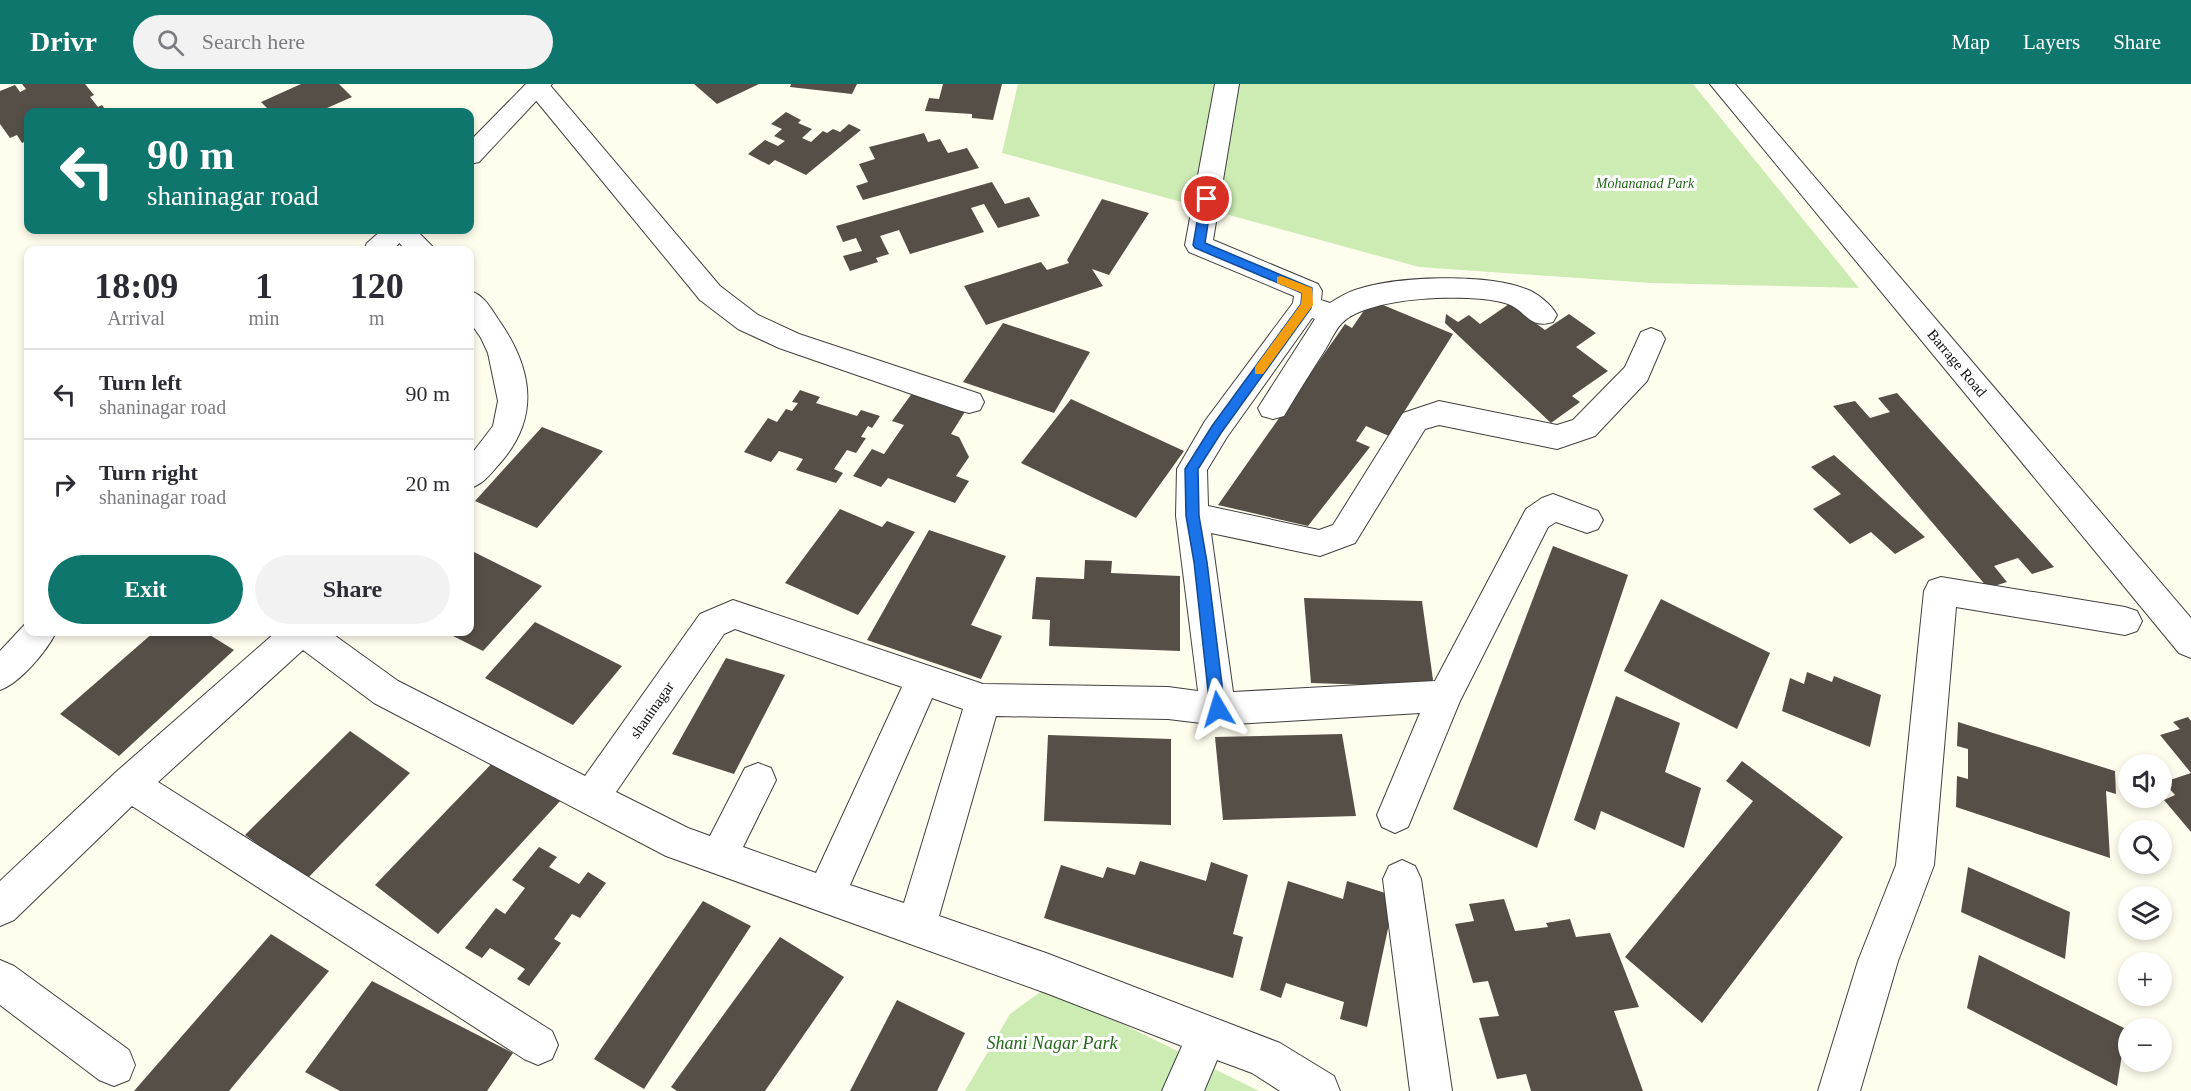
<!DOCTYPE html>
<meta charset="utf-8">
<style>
body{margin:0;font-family:Georgia,serif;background:#f2f2f3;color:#2b2b33;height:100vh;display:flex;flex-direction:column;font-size:22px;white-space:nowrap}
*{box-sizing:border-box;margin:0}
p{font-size:20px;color:#7c7c81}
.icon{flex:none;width:33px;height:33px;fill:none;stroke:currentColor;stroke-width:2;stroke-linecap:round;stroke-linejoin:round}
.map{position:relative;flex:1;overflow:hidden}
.drawer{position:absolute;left:24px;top:162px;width:450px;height:390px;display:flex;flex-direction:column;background:#fff;border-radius:12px;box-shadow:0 3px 9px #0003}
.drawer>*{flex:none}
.hud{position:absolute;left:24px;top:24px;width:450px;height:126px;border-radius:12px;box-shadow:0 3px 9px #0003;background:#0f766e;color:#fff;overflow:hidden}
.buttons{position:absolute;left:2118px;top:670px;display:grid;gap:12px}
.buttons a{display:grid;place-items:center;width:54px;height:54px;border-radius:50%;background:#fff;box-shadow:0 3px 9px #0003;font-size:30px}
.pin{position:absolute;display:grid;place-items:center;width:51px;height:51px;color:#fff;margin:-26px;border:3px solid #fff;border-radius:50%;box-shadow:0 2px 6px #0007}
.me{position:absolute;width:66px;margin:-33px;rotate:353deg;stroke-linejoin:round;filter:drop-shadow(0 0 4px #0008)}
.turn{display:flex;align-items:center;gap:21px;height:126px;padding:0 24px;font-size:27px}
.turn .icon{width:78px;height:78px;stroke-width:2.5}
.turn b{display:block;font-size:42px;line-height:51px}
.eta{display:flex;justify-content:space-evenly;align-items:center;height:102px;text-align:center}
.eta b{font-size:36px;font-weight:800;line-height:42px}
.action{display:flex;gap:12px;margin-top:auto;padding:12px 24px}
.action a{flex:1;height:69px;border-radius:36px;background:#0f766e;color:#fff;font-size:24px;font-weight:800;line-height:69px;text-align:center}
.action a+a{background:#f2f2f3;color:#2b2b33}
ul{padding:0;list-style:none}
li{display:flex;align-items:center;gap:18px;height:90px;padding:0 24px;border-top:2px solid #e1e1e2}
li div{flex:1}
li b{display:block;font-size:22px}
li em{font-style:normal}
header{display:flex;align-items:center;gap:36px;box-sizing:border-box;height:84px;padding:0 30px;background:#0f766e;color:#fff}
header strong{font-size:28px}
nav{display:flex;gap:33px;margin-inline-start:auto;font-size:21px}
.search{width:420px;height:54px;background:#f2f2f3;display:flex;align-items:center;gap:15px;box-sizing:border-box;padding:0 21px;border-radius:33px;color:#7c7c81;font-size:22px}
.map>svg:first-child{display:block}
</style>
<header>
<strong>Drivr</strong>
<div class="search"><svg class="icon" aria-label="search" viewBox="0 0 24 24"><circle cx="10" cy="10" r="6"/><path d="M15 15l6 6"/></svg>Search here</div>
<nav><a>Map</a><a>Layers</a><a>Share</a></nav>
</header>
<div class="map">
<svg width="2191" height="1007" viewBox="0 0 2191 1007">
<rect width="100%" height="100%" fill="#fffded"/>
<g fill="#ccecb4">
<polygon points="1018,0 1693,0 1859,204 1651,199 1419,183 1002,69"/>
<polygon points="1047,903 1259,1007 965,1007 1010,930"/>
</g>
<g fill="#564f48">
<polygon points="22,0 85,0 94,11 90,13 98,23 102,21 107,28 28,28 28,56 22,59 17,51 10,54 0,40 0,7 15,1 20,8 26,5"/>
<polygon points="301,0 339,0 352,13 318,28 271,28 261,18"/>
<polygon points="694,0 759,0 717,20"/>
<polygon points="791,0 857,0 852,10 790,3"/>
<polygon points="943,0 1002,0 993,36 972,34 972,30 925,27 929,14 939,15"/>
<polygon points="786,28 801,36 798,39 812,45 802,54 811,58 823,47 827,49 833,45 840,48 849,40 861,46 806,91 775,76 769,81 748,70 765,56 778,62 785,57 774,52 782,45 771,40"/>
<polygon points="924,49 928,58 940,55 948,69 967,64 979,84 863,116 856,102 868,98 859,80 875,75 869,63"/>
<polygon points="992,98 1005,120 1029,113 1040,132 998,144 984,120 971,124 984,148 910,170 899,146 880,152 889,170 876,174 878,178 850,187 843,172 862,167 856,154 843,158 836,142"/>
<polygon points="1102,115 1149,129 1109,191 1092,185 1103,202 986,241 964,202 1041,178 1047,186 1069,179 1067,176"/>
<polygon points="1371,216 1453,250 1389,352 1366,342 1356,357 1370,363 1308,442 1218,421 1345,240 1352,244"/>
<polygon points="1509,220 1545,246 1569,230 1596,249 1576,263 1608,287 1572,312 1580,318 1551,339 1445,239 1446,230 1458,238 1469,231 1480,240"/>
<polygon points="1003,239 1090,268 1054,329 963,298"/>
<polygon points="800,306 820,313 816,319 857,332 861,326 880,332 872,344 868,342 861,353 866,354 856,369 847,366 834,385 843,389 836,399 796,386 803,375 779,367 771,378 744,368 768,334 777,338 786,325 792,327 798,319 792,318"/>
<polygon points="913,308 966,326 951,350 959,353 969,373 956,392 969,397 955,419 888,394 881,403 853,392 872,365 884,370 904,341 892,337"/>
<polygon points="1897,309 2054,483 2032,490 2018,474 1994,482 2007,498 1988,504 1833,322 1855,317 1870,334 1890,328 1878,314"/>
<polygon points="1071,315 1184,367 1136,434 1021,379"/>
<polygon points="542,343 603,367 537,444 475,417"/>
<polygon points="1834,371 1925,453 1895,470 1871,448 1850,460 1813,425 1841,410 1811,383"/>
<polygon points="840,425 882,443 887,437 915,448 858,531 785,499"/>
<polygon points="929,446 1006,472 971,541 1002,552 981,595 867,556"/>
<polygon points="1553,462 1628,491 1537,764 1453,725"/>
<polygon points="470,466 542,502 483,567 445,548 470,548"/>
<polygon points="1085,476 1112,477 1111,489 1180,492 1180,567 1049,562 1050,536 1032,535 1036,493 1084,495"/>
<polygon points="1304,514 1422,517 1434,603 1311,599"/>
<polygon points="1661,515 1770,569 1737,645 1624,587"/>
<polygon points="535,538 622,582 573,641 485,594"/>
<polygon points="154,548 205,548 234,566 119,672 60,630"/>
<polygon points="726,574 785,591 734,690 672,670"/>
<polygon points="1807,588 1832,598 1834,592 1881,611 1870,663 1782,627 1790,594 1804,600"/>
<polygon points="1616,612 1680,639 1665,688 1701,704 1684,764 1601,727 1595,746 1574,736"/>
<polygon points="2188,633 2191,637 2191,689 2160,651 2180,645 2173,638"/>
<polygon points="1958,638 2115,687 2116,710 2106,707 2110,774 1956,723 1957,692 1968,695 1968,665 1957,662"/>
<polygon points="350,647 410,689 306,796 245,751"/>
<polygon points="1342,650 1356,732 1223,736 1215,653"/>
<polygon points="1048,651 1171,655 1171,741 1044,737"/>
<polygon points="499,672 562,715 438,850 375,801"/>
<polygon points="1742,677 1843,753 1702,939 1625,873 1753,717 1726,697"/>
<polygon points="2191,689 2191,748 2164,716 2175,711 2164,698"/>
<polygon points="539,763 557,773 549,783 579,800 588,788 606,799 580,834 572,830 554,855 561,859 529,902 517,895 525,885 490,864 482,874 465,864 496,824 505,830 525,804 512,796"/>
<polygon points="1140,777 1206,797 1211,778 1248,791 1233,850 1243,853 1233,894 1044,834 1061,781 1103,794 1107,783 1135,791"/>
<polygon points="1968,783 2070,828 2065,875 1961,828"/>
<polygon points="1288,797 1343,815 1347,797 1395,812 1367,943 1340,935 1344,918 1286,899 1281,914 1260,906"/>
<polygon points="1504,815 1515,847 1548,843 1546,839 1570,835 1576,853 1610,849 1639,923 1614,927 1643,1007 1531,1007 1526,990 1497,995 1479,934 1499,932 1488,897 1473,899 1455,840 1474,837 1469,820"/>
<polygon points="703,817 751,842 644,1005 594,975"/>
<polygon points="271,850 329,887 229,1007 134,1007"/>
<polygon points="780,853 844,893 765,1007 677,1007 671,1003"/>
<polygon points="1979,871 2126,945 2117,1002 1967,924"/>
<polygon points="372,897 513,969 487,1007 340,1007 305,988"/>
<polygon points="897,916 965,949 937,1007 850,1007"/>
</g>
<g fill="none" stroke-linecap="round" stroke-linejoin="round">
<g stroke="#404040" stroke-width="2">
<g id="minor">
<polygon points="528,0 549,0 720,202 758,231 799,250 980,310 984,318 980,326 969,329 958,326 779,264 738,245 700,216 529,8 526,3"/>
<path d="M1215,0H1239L1213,156L1318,200L1322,207L1321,216L1330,219C1338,214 1346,209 1355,206C1395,192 1486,189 1526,205C1537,209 1551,220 1557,231L1553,238C1528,246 1526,225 1505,219C1470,209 1368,212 1342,239C1335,246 1330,258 1325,266C1311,288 1297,310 1284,332L1273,335L1262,332L1258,324L1315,235L1312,234L1227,353L1207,386L1208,422L1319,446L1333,441L1403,329L1439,317L1557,341L1573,336L1625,283L1641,248L1651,244L1661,248L1665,255L1647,297L1595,352L1557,365L1439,341L1425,345L1355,459L1320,472L1211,449L1233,608L1435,597L1526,425L1542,414L1553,410L1598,427L1603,436L1598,445L1587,449L1556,438L1548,443L1460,617L1408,743L1395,749L1382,743L1377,731L1420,629L1218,641L1168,635L996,632L939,832L1046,869L1280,959L1334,992L1340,1007H1280L1252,989L1217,976L1204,1007H1162L1182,962L1046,909L666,772L374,619L303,566L158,698L552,947L558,961L552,975L538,981L524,975L132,722L14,836L0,842V797L116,688L276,548H330L398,597L585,692L700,530L733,516L983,600L1168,603L1198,607L1176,432L1177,385L1205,337L1293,219L1294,212L1189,168L1185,161ZM735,545L902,603L816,789L743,763L776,696L771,684L758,679L745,684L710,752L688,744L616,708L724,550ZM932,614L963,625L904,819L850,801Z"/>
<polygon points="387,146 416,146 436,166 406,166"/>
<path d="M470,207C484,211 490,223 498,235C532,283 541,332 501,378C491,389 484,400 470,404V372L493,342L498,317L488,269L481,254L470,238Z"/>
<polygon points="1941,493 2125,523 2137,527 2142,537 2137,547 2125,551 1956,523 1934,781 1898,877 1860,1007 1818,1007 1858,877 1896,781 1924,507 1929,497"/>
<polygon points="1402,776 1415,782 1421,795 1452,1007 1410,1007 1383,795 1389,782"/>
<polygon points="0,876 14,882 129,966 135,981 129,996 114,1002 99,996 0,921"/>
</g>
</g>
<g stroke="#404040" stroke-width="2">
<g id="tertiary">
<polygon points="526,0 552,0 479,78 470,80 470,57"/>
<polygon points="1710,0 1735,0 2191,534 2191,574 2179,569"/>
<polygon points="382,146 411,146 393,166 364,166 367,159"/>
<path d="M28,537V548H56C47,567 20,599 0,606V567Z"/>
</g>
</g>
<use href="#minor" fill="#fff" fill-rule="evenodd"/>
<use href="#tertiary" fill="#fff" fill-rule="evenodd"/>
</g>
<polygon fill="#1a73e8" stroke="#114b97" stroke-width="1.5" points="1207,112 1212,115 1205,159 1312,204 1311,224 1221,349 1198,385 1199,432 1207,478 1225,625 1223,629 1218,631 1212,629 1210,625 1194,478 1186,432 1185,385 1212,342 1301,220 1302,209 1195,164 1193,161 1201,115"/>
<polygon fill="#f59e0b" points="1281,192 1312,204 1313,221 1263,290 1255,290 1255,283 1301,220 1302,209 1277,199 1277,193"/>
<g text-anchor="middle" stroke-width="6" stroke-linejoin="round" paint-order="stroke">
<g font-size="14" font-style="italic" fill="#236919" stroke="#fff">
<text x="1645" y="104">Mohananad Park</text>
</g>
<g font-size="15" fill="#0d0d0d" stroke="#fff">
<text transform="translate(1957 279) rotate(50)" y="5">Barrage Road</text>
<text transform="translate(652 626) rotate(-55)" y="5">shaninagar</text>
</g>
<g font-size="18" font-style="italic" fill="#236919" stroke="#fff">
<text x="1052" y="965">Shani Nagar Park</text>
</g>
</g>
</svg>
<div class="buttons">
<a><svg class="icon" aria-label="sound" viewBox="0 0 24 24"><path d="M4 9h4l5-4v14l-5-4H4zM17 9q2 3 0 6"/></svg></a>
<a><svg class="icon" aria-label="search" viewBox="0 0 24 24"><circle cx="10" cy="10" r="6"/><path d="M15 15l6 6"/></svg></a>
<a><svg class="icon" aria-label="layers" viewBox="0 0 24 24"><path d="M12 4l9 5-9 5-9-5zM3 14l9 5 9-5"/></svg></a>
<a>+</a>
<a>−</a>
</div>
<div class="pin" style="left:1207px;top:115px;background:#d93025"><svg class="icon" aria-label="arrive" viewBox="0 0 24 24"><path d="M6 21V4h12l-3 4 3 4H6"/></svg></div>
<svg class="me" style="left:1218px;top:625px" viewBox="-20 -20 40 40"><path d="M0-17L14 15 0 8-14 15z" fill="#1a73e8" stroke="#fff" stroke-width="4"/></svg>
<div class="hud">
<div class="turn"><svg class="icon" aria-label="left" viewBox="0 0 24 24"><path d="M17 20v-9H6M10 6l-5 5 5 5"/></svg><div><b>90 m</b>shaninagar road</div></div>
</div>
<section class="drawer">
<div class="eta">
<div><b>18:09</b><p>Arrival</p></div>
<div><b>1</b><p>min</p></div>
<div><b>120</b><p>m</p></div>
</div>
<ul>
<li><svg class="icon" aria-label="left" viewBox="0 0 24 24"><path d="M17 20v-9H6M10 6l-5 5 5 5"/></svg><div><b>Turn left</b><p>shaninagar road</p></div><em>90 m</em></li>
<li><svg class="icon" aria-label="right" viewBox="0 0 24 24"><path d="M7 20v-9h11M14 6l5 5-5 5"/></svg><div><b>Turn right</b><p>shaninagar road</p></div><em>20 m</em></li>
</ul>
<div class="action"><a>Exit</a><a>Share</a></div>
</section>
</div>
